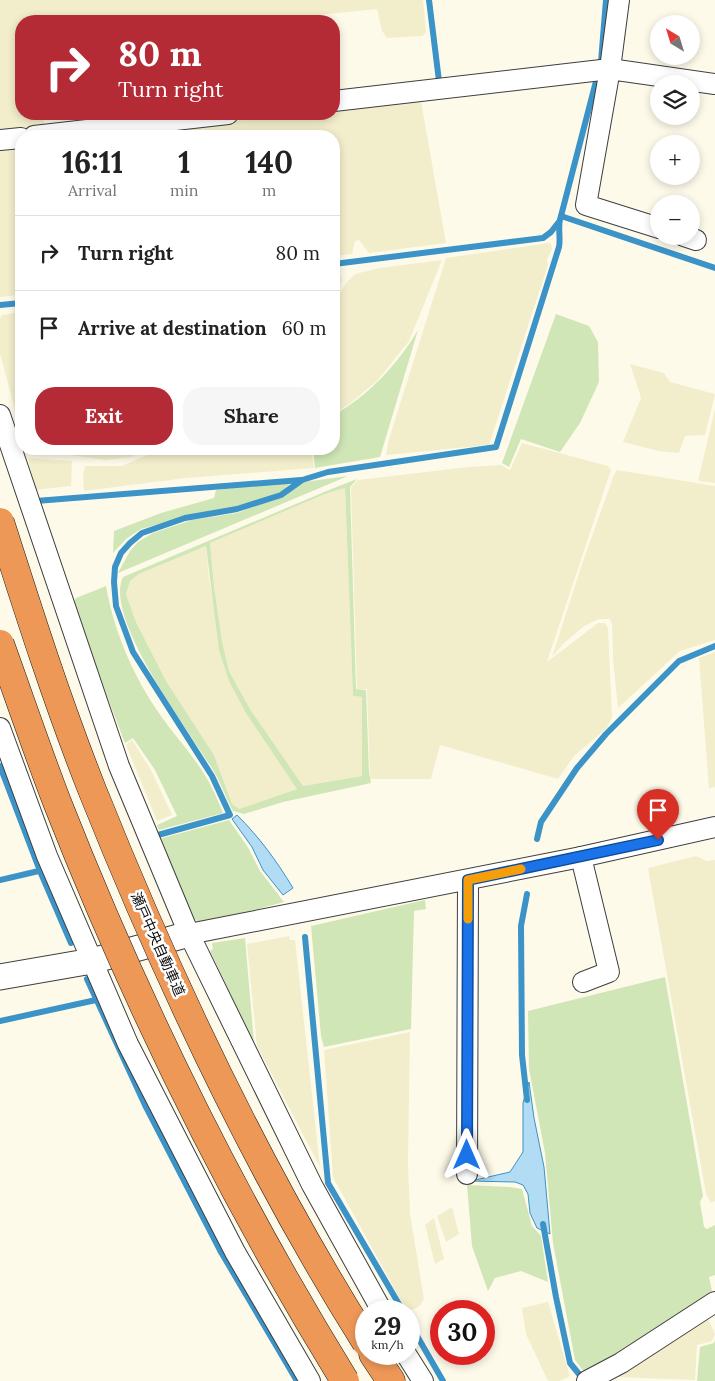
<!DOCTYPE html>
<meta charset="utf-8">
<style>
body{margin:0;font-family:Lora,"Noto Sans JP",serif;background:#f6f6f6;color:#222;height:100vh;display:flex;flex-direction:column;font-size:19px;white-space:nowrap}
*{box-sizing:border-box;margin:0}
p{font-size:16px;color:#767676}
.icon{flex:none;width:28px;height:28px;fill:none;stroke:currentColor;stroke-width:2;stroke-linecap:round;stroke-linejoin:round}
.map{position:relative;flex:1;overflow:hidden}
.drawer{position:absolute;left:15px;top:130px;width:325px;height:325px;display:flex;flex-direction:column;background:#fff;border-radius:20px;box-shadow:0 2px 8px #0003}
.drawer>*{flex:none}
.top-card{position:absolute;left:15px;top:15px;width:325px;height:105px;border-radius:20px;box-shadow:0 2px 8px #0003;background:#b42a35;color:#fff;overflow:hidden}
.needle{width:32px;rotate:322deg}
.tools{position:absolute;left:650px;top:15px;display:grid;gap:10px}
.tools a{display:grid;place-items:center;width:50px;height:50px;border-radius:50%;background:#fff;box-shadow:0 2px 8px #0003;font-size:25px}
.speed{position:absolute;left:355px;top:1300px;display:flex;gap:10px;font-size:25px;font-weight:700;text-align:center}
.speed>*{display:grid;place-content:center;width:65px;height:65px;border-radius:50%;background:#fff;box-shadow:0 2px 8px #0003;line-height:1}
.speed small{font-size:12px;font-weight:400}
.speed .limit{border:8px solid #d22;background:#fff;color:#111}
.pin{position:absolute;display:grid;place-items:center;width:42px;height:42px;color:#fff;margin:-51px -21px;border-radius:50% 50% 50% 0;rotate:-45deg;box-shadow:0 0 5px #0007}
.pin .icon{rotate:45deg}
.me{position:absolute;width:55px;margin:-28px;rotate:0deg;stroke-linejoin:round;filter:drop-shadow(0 0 4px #0008)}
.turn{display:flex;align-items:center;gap:18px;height:105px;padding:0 20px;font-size:22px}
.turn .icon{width:65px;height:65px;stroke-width:2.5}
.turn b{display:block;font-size:35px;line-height:42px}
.eta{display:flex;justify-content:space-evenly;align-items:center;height:85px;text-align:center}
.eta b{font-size:30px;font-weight:800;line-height:35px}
.primary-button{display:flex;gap:10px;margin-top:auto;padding:10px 20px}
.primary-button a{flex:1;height:58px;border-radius:20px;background:#b42a35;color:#fff;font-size:20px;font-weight:800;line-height:58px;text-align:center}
.primary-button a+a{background:#f6f6f6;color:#222}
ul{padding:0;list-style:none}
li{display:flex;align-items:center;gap:15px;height:75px;padding:0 20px;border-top:1px solid #e0e0e0}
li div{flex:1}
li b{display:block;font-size:19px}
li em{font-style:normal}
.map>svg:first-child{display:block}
</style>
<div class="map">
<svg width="715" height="1381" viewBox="0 0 715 1381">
<rect width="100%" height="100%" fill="#fefaea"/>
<g fill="#f2eecc">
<polygon points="0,0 423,0 426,32 422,36 387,38 382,31 377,9 279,19 279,21 21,21 21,114 47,114 43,117 45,127 0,132"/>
<polygon points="421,101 446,243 369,253 359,240 355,241 352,254 334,256 334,136 167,136 166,128 303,114 334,114 334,111"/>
<polygon points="85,114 155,114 86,122"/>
<polygon points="21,147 21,295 0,297 0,151"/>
<polygon points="549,243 551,244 552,249 547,260 548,265 489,445 386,455 389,439 446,258"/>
<polygon points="442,260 409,341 377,381 348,405 334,413 334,303 347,282 355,274 380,268"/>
<polygon points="334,274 341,276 342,280 334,297"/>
<polygon points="21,312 21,431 0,354 0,319 2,315"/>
<polygon points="630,364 664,373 670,382 715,394 705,435 685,436 679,453 659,451 623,442 641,398 639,391"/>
<polygon points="715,409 715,483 698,481"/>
<polygon points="522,443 608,466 611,470 547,662 598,623 605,623 608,628 612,717 607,728 574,756 558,779 440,745 431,779 370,779 367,689 357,689 351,487 358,480 468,467 501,465 510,470"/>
<polygon points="32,449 144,449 131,457 105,460 34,450"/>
<polygon points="155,449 311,449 314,468 186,478 84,491 83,476 85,466 122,466 152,453"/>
<polygon points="28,458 72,461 71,486 35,490"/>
<polygon points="617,470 715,486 715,640 680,651 618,708 613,660 612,624 610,619 599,619 584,626 563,644 552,657 582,564 614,475"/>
<polygon points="345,488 353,696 362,697 362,776 303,786 250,709 229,671 222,641 214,586 210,543 325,494"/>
<polygon points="206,546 209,579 229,681 297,789 239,809 232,804 214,755 166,681 136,622 126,594 130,581 139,574"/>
<polygon points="715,652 715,787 709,788 699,658"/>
<polygon points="132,740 151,770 172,815 157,821 126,745"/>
<polygon points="696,856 707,861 715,860 715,1201 711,1203 706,1194 648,868"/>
<polygon points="289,936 290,940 295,940 320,1167 257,1046 247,944"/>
<polygon points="410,1032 408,1163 410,1214 424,1299 420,1306 412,1310 405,1308 333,1177 324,1050"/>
<polygon points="452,1207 459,1234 446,1242 437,1216"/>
<polygon points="434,1218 444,1259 435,1264 425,1225"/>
<polygon points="548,1302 569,1373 569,1377 559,1381 549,1381 547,1379 526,1334 522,1308"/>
<polygon points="707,1317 715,1334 712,1341 697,1345 695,1380 616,1377 618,1372"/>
</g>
<g fill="#d0e6b6" fill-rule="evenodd">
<polygon points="556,314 589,326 598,342 599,382 580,423 560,452 521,439 509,467 502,463"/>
<path d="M418,330L380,457L315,468L313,449H334V415C368,396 398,364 418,330Z"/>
<polygon points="348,476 118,573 130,551 138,542 153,533 192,520 237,513 283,496 304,482"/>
<path d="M357,479L350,487L356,689L366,690L369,772L371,783L283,802L244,814L233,811C226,798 221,783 213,770C190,732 103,618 123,577L329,490ZM345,488L353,696L362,697V776L303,786L250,709L229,671L222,641L214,586L210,543L325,494ZM206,546L219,650L229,681L246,713L297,789L239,809L232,804L214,755L166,681L136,622L126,594L130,581L139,574Z"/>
<polygon points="293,481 281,492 238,507 188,516 141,529 126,539 113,553 114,531 161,513 214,498 216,490"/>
<path d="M106,586C114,632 134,678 161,716C172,732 185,746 196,762C208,778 216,795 223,813L159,830L157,825L177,816L155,770L133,738L125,743L72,605L76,598Z"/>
<polygon points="229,820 249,849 260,871 284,902 205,923 197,921 192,916 159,839"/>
<polygon points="425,900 426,909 414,911 411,1029 324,1047 321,1036 311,926"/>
<polygon points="245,938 254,1043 210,951 213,949 212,943"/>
<polygon points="665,977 703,1196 700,1202 704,1227 707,1229 715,1225 715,1275 709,1277 712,1291 620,1355 585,1373 575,1360 553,1243 545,1153 529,1069 528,1011"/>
<polygon points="467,1185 510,1187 522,1189 532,1226 541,1236 548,1282 521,1271 495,1278 488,1291 472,1246"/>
<polygon points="715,1340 715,1381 697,1381 700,1347 714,1343"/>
</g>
<g fill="#b1dcf3" stroke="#3b93c7">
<path d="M237,815C260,838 276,860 293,888L283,895L263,870L252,847L232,819Z"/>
<polygon points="529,1082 534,1118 544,1167 550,1234 537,1228 530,1213 528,1194 523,1185 515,1182 471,1181 510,1172 523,1152 523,1103"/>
</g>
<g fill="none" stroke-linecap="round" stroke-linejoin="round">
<g stroke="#3b93c7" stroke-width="6">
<polyline points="429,0 439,81 444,81"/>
<polyline points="561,216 601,62 606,0"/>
<polyline points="334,264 543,238 551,232 558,223"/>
<polyline points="0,305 21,303"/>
<polyline points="36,501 301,480"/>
<polyline points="0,766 40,871 71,943"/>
<path d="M158,835L230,815L212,776L133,652L116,606L114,582L115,567L121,553L130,543L142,533L185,518L237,509L281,495L302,480L328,472L496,447L559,247C561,237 557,226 561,216L715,268"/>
<polyline points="537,839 541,822 577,768 606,734 679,661 715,646"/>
<polyline points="0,880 43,870"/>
<polyline points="527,894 521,926 522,1055 527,1100"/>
<polyline points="305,937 328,1183 403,1311"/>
<polyline points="87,979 145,1105 221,1252 297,1381"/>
<polyline points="0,1021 96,1000"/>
<polyline points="543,1224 556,1297 570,1363 579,1374"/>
<polyline points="409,1322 443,1381"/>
</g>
<g stroke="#3e3e3e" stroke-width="22">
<g id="minor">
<polyline points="334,101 610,69 619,0"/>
<polyline points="34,136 228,114"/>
<polyline points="0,140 21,138"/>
<polyline points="659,228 586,205 610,69 715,84"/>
<polyline points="684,236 696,240"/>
<polyline points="0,415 119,766 189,934 312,1185 382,1311"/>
<polyline points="0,728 47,856 128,1044 235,1252 310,1381"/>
<polyline points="581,857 609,972 583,982"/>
<polyline points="189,934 581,857 715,827"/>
<polyline points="467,1174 468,880"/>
<polyline points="406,1354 423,1381"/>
<polyline points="587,1381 621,1363 715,1302"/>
</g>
</g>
<g stroke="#3e3e3e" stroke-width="27">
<polyline id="tertiary" points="0,977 92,961 189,934"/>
</g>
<g stroke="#1c1c1c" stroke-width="29">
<polyline id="motorway" points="373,1354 391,1381"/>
</g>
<use href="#minor" stroke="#fff" stroke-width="20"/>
<use href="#tertiary" stroke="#fff" stroke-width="25"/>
<use href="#motorway" stroke="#ee9858" stroke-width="28"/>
<g stroke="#1c1c1c" stroke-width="29" stroke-linecap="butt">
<g id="motorway-bridge">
<path d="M0,522C29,613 58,704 93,792C169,982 257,1169 366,1342"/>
<path d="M0,644C19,697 37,750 57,802C136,1003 232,1198 345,1381"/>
</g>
</g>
<use href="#motorway-bridge" stroke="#ee9858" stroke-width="28"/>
</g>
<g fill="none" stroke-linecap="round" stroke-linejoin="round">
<g stroke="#114b97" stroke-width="12">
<polyline id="route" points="467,1155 468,880 658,840"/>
</g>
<use href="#route" stroke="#1a73e8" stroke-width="9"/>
<polyline stroke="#f59e0b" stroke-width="9" points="468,919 468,880 521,869"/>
</g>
<g text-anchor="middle" stroke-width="5" stroke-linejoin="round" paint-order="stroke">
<g font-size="14" fill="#0b0b0b" stroke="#fff">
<text transform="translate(158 944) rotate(66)" y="5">瀬戸中央自動車道</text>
</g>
</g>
</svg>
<div class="tools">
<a><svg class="needle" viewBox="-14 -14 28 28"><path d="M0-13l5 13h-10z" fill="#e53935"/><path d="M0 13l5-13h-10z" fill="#767676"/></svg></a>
<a><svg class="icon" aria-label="layers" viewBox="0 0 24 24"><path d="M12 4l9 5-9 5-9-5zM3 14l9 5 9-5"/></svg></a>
<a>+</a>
<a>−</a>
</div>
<div class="speed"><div>29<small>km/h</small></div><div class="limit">30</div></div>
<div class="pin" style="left:658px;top:840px;background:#d93025"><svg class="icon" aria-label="arrive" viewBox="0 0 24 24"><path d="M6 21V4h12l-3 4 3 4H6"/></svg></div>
<svg class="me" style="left:467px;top:1155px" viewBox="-20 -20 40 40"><path d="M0-17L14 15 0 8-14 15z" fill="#1a73e8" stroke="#fff" stroke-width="4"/></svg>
<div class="top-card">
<div class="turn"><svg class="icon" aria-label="right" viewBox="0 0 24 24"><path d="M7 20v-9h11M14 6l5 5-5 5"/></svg><div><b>80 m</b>Turn right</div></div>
</div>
<section class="drawer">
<div class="eta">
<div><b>16:11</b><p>Arrival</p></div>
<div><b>1</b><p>min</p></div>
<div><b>140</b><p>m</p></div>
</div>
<ul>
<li><svg class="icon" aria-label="right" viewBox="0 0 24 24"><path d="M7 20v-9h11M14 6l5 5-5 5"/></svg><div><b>Turn right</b></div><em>80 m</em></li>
<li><svg class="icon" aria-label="arrive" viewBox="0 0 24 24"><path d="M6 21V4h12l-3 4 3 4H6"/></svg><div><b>Arrive at destination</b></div><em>60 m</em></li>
</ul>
<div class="primary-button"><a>Exit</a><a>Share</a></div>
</section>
</div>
